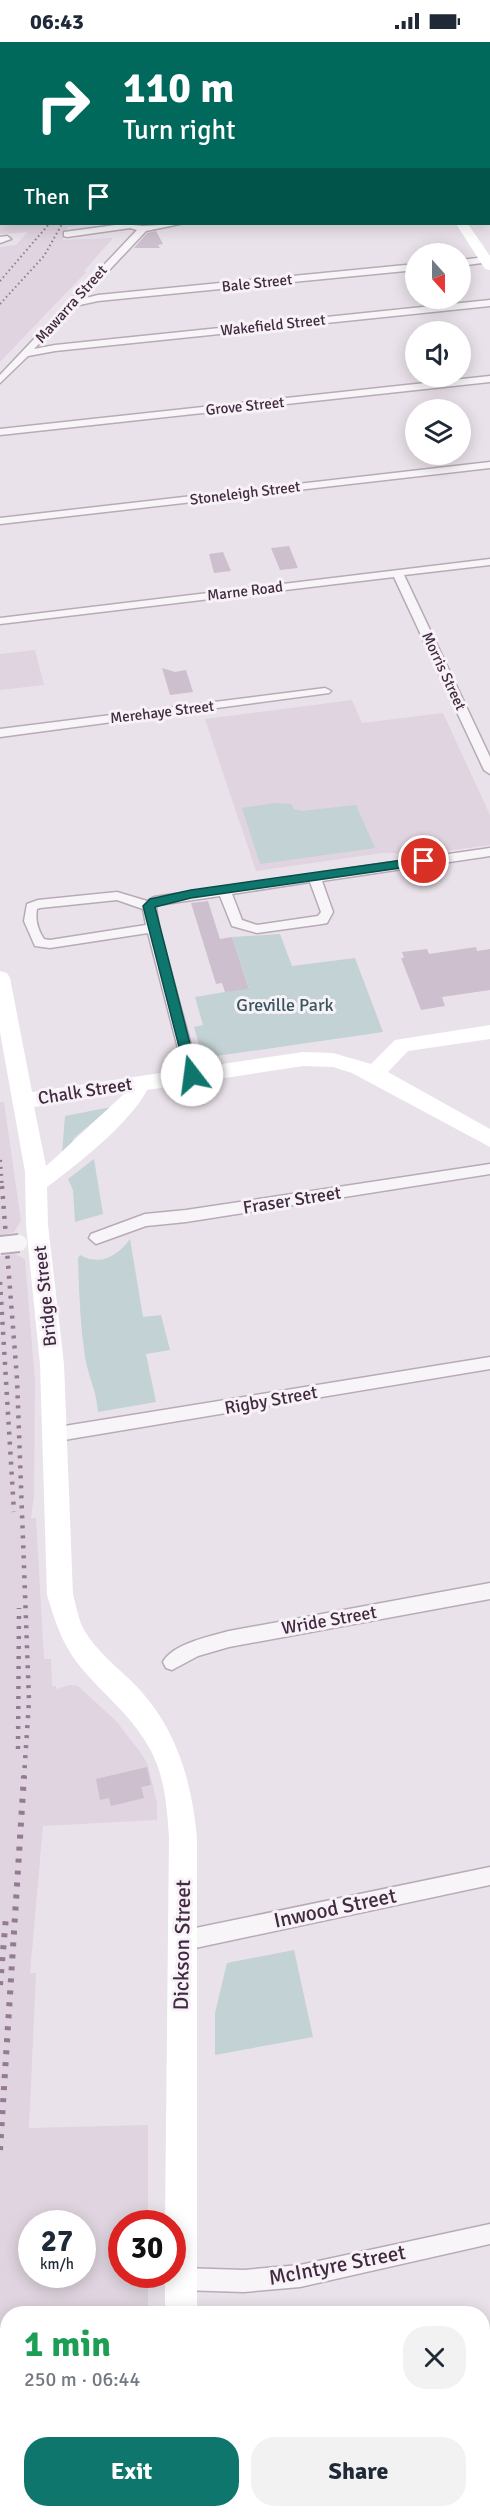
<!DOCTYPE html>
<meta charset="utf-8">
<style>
body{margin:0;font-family:Signika,sans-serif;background:#f2f2f3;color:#1f2937;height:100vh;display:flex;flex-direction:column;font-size:22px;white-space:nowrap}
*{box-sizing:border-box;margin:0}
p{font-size:20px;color:#747a83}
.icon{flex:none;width:33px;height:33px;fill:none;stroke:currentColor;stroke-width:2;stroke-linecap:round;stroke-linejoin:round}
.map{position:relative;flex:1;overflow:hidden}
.side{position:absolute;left:0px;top:2264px;width:490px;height:212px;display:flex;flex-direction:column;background:#fff;border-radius:24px 24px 0 0;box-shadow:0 3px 15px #0003}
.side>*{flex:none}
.top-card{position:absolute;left:0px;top:0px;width:490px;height:183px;box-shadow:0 3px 15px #0003;background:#00695c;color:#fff;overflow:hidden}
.needle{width:39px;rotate:159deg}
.buttons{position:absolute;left:405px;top:201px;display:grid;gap:12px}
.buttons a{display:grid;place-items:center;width:66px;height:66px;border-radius:50%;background:#fff;box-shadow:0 3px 15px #0003;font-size:30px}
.speed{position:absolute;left:18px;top:2168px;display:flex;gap:12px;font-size:30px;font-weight:700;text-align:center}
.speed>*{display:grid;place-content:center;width:78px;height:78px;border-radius:50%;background:#fff;box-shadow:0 3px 15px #0003;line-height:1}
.speed small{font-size:15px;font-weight:400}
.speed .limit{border:9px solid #d22;background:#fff;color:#111}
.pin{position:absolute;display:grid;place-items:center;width:51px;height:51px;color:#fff;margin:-26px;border:3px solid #fff;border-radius:50%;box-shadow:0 2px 6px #0007}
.me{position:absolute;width:66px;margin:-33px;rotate:345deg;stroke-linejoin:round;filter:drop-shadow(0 0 4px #0008)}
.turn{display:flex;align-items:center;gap:21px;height:126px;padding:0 24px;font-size:27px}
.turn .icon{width:78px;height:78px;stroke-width:2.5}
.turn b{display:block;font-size:42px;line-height:51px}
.then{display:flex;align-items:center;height:57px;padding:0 24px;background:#0003;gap:12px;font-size:22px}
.round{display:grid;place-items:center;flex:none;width:63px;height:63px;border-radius:24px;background:#f2f2f3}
.summary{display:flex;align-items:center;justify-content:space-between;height:102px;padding:0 24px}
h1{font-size:36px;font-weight:800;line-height:45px;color:#1e9e55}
.action{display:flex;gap:12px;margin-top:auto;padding:12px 24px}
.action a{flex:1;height:69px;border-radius:24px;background:#0f766e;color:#fff;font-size:24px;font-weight:800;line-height:69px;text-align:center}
.action a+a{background:#f2f2f3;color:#1f2937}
.status{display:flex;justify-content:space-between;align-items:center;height:42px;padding:0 30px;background:#fff;direction:ltr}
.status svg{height:16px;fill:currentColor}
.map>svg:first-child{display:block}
</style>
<div class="status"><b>06:43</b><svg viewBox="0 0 49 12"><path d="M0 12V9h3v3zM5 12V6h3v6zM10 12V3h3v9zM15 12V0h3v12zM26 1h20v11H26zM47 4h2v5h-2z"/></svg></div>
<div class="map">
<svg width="490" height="2474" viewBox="0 0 490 2474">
<rect width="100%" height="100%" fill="#eae2ea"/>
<g fill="#dfd4df" fill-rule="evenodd">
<polygon points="0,160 2,182 91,182 68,185 63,198 113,196 84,229 86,230 0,320 0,205 16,203 28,190 0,192"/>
<polygon points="35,608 44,643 0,648 0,612"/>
<polygon points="352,658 362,681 443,671 490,773 490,803 423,812 383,811 256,829 205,677"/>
<polygon points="0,1060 4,1060 21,1179 14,1190 0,1193"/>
<path d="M15,1212L25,1217L35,1339L34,1454L31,1476H36L44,1617H51L52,1644H56V1647L70,1643L78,1644L116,1679L140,1710L148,1723L157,1761V1778L43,1784L30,1931H36L29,2086L148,2083V2181H122V2232H148V2271H8L9,2468L8,2474H0V1214ZM32,2181H82V2232H32Z"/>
</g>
<g fill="#c3d2d4">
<polygon points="113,0 490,0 490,64 489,2"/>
<polygon points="275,761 291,762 294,767 302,769 356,763 375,806 260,822 242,766"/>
<polygon points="280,892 292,924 355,916 383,990 203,1016 194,985 203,983 195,955 249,946 232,895"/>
<polygon points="111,1065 74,1096 69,1106 62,1112 65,1074"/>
<polygon points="94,1117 103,1172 75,1180 73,1148 68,1137"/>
<path d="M130,1197L143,1275L161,1273L170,1308L146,1312L156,1360L98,1370C97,1350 88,1334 85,1315C80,1282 79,1249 78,1216L80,1213C100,1224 117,1215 130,1197Z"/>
<polygon points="294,1908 313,1995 215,2013 215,1971 227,1921"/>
</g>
<g fill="#cdbfcd">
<polygon points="156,189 163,202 158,203 160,206 134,206 147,191"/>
<polygon points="289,504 298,526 280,528 271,506"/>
<polygon points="223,510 231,529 214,531 209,512"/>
<polygon points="162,626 175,630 186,628 193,650 170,653"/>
<polygon points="208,859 220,897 232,895 249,947 225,950 222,941 216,942 191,861"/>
<polygon points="476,905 477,909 490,907 490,948 442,955 445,964 421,968 401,916 404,916 402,910 427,907 429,912"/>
<polygon points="147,1725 151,1743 141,1745 144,1756 111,1764 109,1756 100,1758 96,1737"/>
</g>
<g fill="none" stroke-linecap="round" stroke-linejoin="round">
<g stroke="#b8abb7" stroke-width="3">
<g id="street">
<polygon points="89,0 97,0 97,2 90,2"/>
<rect x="0" y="58" width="2" height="4"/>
<rect x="489" y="90" width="1" height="4"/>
<rect x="0" y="132" width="2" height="9"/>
<polygon points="123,182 143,184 180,182 146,189 82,257 98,253 416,222 416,228 98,259 75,264 34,307 55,303 490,258 490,264 55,309 28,314 0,341 0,333 137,188 130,186 67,195 64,194 64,190"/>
<polygon points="0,195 7,194 11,197 0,201"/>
<polygon points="486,215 490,218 489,220 460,224 460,218"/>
<polygon points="490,334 490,340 0,393 0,387"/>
<polygon points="490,420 490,426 0,482 0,476"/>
<polygon points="490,517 490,523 404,533 490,715 490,732 484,728 394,535 0,582 0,576"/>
<polygon points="325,646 331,649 329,651 0,695 0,687"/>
<path d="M490,806V814L322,839L333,870L327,881L322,882L257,891L232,884L220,854L158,863L156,865L159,886L199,1033L192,1038L185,1033L148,891L50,906L35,904L24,879L27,862L38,858L117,850L147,859L154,855ZM310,840L321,870L318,874L257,883L242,878L232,852ZM117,858L143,867L146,883L50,898L44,897C38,888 35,878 37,867L40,866Z"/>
<polygon points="490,1122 490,1132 186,1180 146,1184 96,1202 89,1196 91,1192 145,1172 186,1168"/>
<polygon points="490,1315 490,1327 52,1400 46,1398 44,1393 46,1388 52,1386"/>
<path d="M490,1541V1557L229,1605L198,1614L172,1628L166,1626L163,1620C172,1602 211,1594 229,1589Z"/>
<polygon points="490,1825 490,1843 181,1909 174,1906 171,1899 174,1892 181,1889"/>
<polygon points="490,2182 490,2202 300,2245 244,2250 181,2248 174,2244 170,2237 174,2230 181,2226 244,2228 300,2223"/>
</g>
</g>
<use href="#street" fill="#f8f5f8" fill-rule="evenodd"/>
<g fill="#fff" fill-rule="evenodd">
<rect x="489" y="148" width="1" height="8"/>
<rect x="0" y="151" width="2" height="8"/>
<polygon points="456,182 468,182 490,214 490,228 485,227"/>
<path d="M0,929L7,931L10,936L32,1050L303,1010L333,1011L371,1022L395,998L490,983V997L408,1009L388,1030L490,1087V1105L352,1031L333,1025L303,1024L147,1048C131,1080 77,1123 47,1145L48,1183L64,1322L73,1553C76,1563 78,1575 82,1584C96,1611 121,1627 140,1648C178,1690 192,1742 197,1796V2271H165V2232H172V2181H165L169,1796C167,1766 165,1734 150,1707C130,1671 103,1653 79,1623C62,1602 55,1579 47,1553L40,1322L26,1183L25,1130L0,990ZM125,1051L55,1116L46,1124L34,1065Z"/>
<rect x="165" y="2468" width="34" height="6"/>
</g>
<g stroke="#947b93" stroke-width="2" stroke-dasharray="1.5 3" stroke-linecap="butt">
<polyline points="0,34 2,36"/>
<polyline points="0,47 2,49"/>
<polyline points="0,239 49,182"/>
<polyline points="0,262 44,214 62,182"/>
</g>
<polyline stroke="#947b93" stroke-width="4" stroke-dasharray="2 5" stroke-linecap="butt" points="0,1118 2,1145"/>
<g stroke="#947b93" stroke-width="4.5" stroke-dasharray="3 7" stroke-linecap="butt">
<polyline points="2,1144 17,1337 29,1659 24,1735"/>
<polyline points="0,1240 14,1470"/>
<polyline points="18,1707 19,1566"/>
</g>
<g stroke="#947b93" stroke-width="6" stroke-dasharray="4 8" stroke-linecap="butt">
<polyline points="0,1943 6,1875"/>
<polyline points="0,2108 24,1734"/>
</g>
<g stroke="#b8abb7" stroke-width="20" stroke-linecap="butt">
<polyline id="street-bridge" points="0,1203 19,1201"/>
</g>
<use href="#street-bridge" stroke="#f8f5f8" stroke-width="16"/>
</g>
<polygon fill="#0f766e" stroke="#0a4d48" stroke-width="1.5" points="424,815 428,816 428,822 191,856 155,865 198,1033 196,1036 187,1036 143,864 150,857 191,848"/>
<g text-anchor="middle" stroke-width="6" stroke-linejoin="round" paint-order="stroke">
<g font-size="15" fill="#422a41" stroke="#f7f2f7">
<text transform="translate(257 241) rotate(-6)" y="5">Bale Street</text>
<text transform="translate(71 262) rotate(-48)" y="5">Mawarra Street</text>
<text transform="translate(273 283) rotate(-6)" y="5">Wakefield Street</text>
<text transform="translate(245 364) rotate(-6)" y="5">Grove Street</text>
<text transform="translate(245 451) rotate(-7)" y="5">Stoneleigh Street</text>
<text transform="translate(245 549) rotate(-7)" y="5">Marne Road</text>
<text transform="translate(444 629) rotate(65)" y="5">Morris Street</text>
<text transform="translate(162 670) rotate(-7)" y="5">Merehaye Street</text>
</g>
<g font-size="18" fill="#37565e" stroke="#f7f2f7">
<text x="285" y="969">Greville Park</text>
</g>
<g font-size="18" fill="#422a41" stroke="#f7f2f7">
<text transform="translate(85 1049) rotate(-9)" y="6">Chalk Street</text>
<text transform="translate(292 1158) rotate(-9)" y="6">Fraser Street</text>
<text transform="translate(45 1254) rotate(-96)" y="6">Bridge Street</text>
<text transform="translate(271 1358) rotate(-10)" y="6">Rigby Street</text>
<text transform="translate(329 1578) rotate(-10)" y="6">Wride Street</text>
</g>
<g font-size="21" fill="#422a41" stroke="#f7f2f7">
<text transform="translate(335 1866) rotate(-12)" y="7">Inwood Street</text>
<text transform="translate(182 1903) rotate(-89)" y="7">Dickson Street</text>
<text transform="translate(337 2223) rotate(-11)" y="7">McIntyre Street</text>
</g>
</g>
</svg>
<div class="buttons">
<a><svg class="needle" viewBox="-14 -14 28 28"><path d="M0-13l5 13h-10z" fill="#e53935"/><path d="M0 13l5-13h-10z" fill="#747a83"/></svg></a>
<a><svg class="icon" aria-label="sound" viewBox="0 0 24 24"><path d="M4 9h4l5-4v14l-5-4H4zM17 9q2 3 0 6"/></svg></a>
<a><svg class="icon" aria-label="layers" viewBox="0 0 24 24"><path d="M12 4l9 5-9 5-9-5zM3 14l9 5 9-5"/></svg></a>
</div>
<div class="speed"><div>27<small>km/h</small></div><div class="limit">30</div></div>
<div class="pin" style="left:424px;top:819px;background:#d93025"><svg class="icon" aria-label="arrive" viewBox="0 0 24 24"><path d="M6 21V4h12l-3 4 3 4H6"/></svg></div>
<svg class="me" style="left:192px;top:1033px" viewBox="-20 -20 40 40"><circle r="19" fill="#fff"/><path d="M0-13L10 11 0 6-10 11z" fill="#0f766e"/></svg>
<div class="top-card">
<div class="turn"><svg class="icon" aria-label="right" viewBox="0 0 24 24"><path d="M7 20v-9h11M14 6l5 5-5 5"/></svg><div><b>110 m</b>Turn right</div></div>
<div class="then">Then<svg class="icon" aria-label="arrive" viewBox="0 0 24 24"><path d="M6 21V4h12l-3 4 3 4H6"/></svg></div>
</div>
<section class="side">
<div class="summary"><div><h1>1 min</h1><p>250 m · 06:44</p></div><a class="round"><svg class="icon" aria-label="close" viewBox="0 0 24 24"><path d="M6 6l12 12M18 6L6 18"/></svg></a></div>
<div class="action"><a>Exit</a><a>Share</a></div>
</section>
</div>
